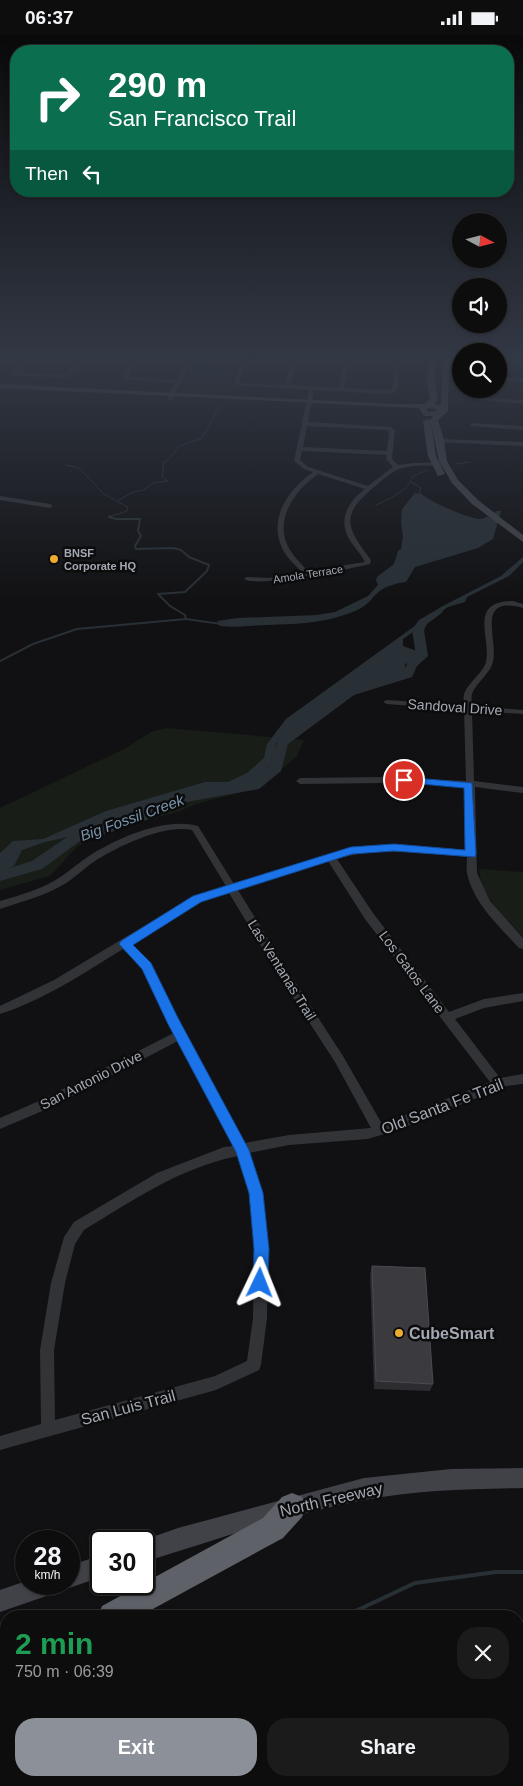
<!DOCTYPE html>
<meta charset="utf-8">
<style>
body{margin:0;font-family:Helvetica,sans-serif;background:#1b1b1c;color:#f1f3f6;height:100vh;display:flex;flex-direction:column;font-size:19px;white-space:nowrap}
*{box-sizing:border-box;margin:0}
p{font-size:16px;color:#9a9c9e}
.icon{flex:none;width:28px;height:28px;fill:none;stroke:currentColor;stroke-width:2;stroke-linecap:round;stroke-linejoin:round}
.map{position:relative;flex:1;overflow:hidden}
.details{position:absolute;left:0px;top:1575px;width:524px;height:176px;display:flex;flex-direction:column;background:#0d0d0e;border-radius:20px 20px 0 0;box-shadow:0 1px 4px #0004,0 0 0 1px #2d2d2e}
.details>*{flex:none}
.hud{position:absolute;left:10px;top:10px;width:504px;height:152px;border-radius:20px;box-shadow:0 1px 4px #0004,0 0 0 1px #2d2d2e;background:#0b6e4f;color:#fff;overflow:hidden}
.needle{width:32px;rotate:97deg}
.controls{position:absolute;left:452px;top:178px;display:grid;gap:10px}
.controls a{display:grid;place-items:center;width:55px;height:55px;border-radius:50%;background:#0d0d0e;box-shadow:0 1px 4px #0004,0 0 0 1px #2d2d2e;font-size:25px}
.speed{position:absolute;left:15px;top:1495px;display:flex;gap:10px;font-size:25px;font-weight:700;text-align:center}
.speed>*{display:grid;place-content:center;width:65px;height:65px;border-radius:50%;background:#0d0d0e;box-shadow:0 1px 4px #0004,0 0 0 1px #2d2d2e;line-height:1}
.speed small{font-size:12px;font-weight:400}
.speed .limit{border:2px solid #111;border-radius:8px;background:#fff;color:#111}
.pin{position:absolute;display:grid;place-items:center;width:42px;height:42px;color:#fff;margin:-21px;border:2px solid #fff;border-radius:50%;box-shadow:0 1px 5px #0007}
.me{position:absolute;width:55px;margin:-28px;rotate:2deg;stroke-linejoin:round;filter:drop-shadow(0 0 4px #0008)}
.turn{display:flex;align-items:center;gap:18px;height:105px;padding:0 15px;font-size:22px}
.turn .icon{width:65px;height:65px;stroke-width:2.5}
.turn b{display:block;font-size:35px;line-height:42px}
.then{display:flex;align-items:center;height:48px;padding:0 15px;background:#0003;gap:10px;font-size:19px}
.round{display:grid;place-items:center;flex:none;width:52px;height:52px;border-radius:20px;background:#1b1b1c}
.headline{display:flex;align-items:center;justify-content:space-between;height:85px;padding:0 15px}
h1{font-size:30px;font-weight:600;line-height:38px;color:#1e9e55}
.action{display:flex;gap:10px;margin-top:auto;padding:10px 15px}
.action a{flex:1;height:58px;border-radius:20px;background:#8c9099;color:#fff;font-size:20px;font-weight:600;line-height:58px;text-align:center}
.action a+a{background:#1b1b1c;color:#f1f3f6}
.status{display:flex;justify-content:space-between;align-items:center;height:35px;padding:0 25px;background:#0d0d0e;direction:ltr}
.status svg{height:14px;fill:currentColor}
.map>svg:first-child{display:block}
</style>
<div class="status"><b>06:37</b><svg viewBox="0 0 49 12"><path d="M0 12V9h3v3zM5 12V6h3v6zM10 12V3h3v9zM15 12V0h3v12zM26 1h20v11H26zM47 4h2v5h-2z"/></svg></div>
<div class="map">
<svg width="523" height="1751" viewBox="0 0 523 1751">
<rect width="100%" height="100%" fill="#111113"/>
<g fill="#181d18">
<polygon points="190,331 237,333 229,347 236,351 231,362 183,359"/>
<polygon points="166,693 304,705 297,721 262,752 196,769 178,777 145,785 87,806 77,812 50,841 0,855 0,773 124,714 151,697"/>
<path d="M479,834L523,837V902C504,881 481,863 479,834Z"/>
</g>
<g fill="#283036">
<path d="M415,458L422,459C426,465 470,484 479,484C485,484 492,479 497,476H501L493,504L478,513L415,532L406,547C400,547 387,551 381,555C374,560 369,569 361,573C332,588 299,589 267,590C251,590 236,593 220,591L217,586L238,583L317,580L335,577L368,561L378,550L376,545L377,542L394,529L398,516L401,514L403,501L401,488L402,474Z"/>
<polygon points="523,522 523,527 509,541 467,562 465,567 448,572 403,604 403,611 428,620 424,624 405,629 406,638 397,640 345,661 304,685 276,708 273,727 253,749 179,762 154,771 135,780 107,786 77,800 45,807 22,815 14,831 0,837 0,818 13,806 43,804 106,776 205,747 228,747 247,738 264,723 267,709 286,684 441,572 501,541"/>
</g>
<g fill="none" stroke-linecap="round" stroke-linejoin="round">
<g stroke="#283036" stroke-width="1">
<polyline points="456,429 470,427"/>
<polyline points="66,430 79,433 104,459 128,472 127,476 109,482"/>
<polyline points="411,447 421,453 419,460"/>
<polyline points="119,465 133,457 144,455 153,448 168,446 162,442 164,427 169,424 179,411 202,403 219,372"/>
<path d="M376,470C388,464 409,456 412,442L427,435"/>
</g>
<g stroke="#283036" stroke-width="2">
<polyline points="110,481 109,482 116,484 140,484 138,496 141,501 135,511 136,514 173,513 181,515 189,522 209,530 207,536 185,557 158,559 170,571 185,580 186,584"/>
<polyline points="0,626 33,609 77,594 186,584 221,589"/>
</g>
<g stroke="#283036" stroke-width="4">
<polyline points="345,1581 415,1548 496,1537 523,1537"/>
<polyline points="0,1686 6,1685"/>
</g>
<polygon fill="#283036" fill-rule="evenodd" points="438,574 443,577 427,589 424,595 428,621 417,631 412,642 354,660 288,709 281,736 259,754 181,768 147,785 129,788 112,797 80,806 42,834 0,846 0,836 32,826 70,800 102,791 121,781 139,778 173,761 250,747 270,731 278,704 346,654 403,638 408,627 416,620 412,595 419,585"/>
<g fill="#323337" fill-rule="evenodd">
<polygon points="26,322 31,322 19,338 64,340 73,331 76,322 81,322 77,333 67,343 13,340 13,338"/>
<polygon points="133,322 138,322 128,342 177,345 188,322 193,322 182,345 188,347 180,348 173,364 170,366 167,364 175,348 124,344 122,340"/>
<path d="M242,322H247L239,348L285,350L293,322H298L290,350L339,353L345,322H349L344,353L391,355L392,353L396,322H400L398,353L395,357L384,359L314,355L308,387L391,392L395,395L392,424L398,430L415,428L445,427L448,429L445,431C430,431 413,429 399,434C390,437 382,446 374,452C339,481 347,493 371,525L370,529C349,534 258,553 244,544L247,542L269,543L302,537C295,530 286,522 282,513C268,482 289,454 313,437L304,434L294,426L309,355L234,350ZM307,391L388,395L389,396L387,416L303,412ZM302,416L387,420L386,424L393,432L368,451L308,432L300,425ZM318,439L365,454C348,467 338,484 349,504C354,512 361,519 365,527L308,536C302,530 295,523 290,515C272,486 295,455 318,439Z"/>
<polygon points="446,340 461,340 461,343 444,343"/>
<polygon points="499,342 523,343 523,347 499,346"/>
<polygon points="477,354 482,354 484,361 485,363 523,365 523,369 482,365 478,362"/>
<polygon points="473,388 523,391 523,395 471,391 470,390"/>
<polygon points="440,404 523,407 523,411 438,407 438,405"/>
<polygon points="0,461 50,469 53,471 50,473 0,465"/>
<path d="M513,566L523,569V573C472,559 501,609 492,630C488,640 476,648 472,659C471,662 472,668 472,671L523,675V679L472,676L474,746L523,752V758L475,752L477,838L490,866L523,903V914L519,913C500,892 473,868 467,838C466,833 467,827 467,822C423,818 379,811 337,824L373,878L449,977L484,964L523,958V966L484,973L455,984L500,1043L523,1039V1049L506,1051L401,1094L368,1104L289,1110L249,1118L262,1158L268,1214L267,1283L261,1330L259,1335L216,1355L0,1415V1401L41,1389L40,1315L51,1248L64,1202L74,1187L157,1138L224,1112L233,1111L178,1006L47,1074L0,1094V1083L39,1066L174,998L143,934L123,914C84,938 44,965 0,979V971L54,945L194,861L226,851L192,795C165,789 121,810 98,824C85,832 74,844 61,851C42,862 20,867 0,874V866C18,861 38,855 54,846C68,838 79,827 92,819C120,802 166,782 198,791L234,849L351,813L394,809L467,815L466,751L384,748L300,749L296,746L300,743L384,742L466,746L464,675L387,669L383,667L387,665L464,670C464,667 463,662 464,659C468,648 480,640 485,630C494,608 465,566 513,566ZM328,826L365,884L490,1047L382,1089L343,1021L286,933L238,855ZM229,858L278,939L335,1027L371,1093L289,1100L245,1108L178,984L151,928L131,909L200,867ZM238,1121L250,1158L254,1214L253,1283L247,1326L215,1341L55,1385L54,1315L65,1248L75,1209L84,1195C132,1166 181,1132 238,1121Z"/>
</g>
<g fill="#404247" fill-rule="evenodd">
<path d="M429,322H435V349L438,365L434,369L441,370L443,322H449L448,376L438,385L444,405L447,426L458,445L478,465L523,500V507L472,469L452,448L439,426L431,388L436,421L445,439L438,441L428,421L423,386L427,384L430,385L433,381H424L419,373L0,353V349L391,369H425L430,364L427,349ZM430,373L439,375L429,377L426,374Z"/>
<path d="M523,1433V1453C470,1454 416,1455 364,1465C289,1479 216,1505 144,1527V1506H141L178,1493L364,1443L451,1434Z"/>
<polygon points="101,1520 101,1542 69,1553 61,1549 58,1557 0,1577 0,1555 26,1546 26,1549 69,1549 69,1531"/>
</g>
<g fill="#5e6168" fill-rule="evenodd">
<polygon points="292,1458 302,1462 306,1472 302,1482 283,1503 140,1581 98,1581 102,1571 263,1483 282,1462"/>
<polygon points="6,1607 6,1637 0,1639 0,1609"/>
<polygon points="523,1716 523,1748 518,1749 509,1745 518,1745 518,1718"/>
<polygon points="247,1745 377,1745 374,1751 244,1751"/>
</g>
</g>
<polygon fill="#2d2d31" points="372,1231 433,1349 430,1356 374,1354 370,1240"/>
<polygon fill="#3a3a3f" stroke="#4a4c51" points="372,1231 425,1233 433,1349 376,1346"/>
<linearGradient id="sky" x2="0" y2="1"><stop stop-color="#09090a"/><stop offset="0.57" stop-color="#323844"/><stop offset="1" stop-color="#323844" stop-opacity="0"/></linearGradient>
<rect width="523" height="567" fill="url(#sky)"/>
<polygon fill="#1a73e8" stroke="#114b97" points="404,742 472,748 476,819 475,822 394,816 352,819 201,867 133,910 151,928 178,983 249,1115 263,1158 269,1214 268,1248 266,1254 260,1256 255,1254 253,1248 254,1214 249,1158 236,1117 168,989 142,934 119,909 121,906 193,861 351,812 394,809 465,815 464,753 400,747 400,743"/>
<g fill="#edac2f" stroke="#0c0c0d" stroke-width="2">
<circle cx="54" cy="524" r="5"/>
<circle cx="399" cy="1298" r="5"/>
</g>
<g text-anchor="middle" stroke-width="5" stroke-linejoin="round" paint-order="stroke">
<g font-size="11" font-weight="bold" fill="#a3a8b3" stroke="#0c0c0d" text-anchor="start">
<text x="64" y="522">BNSF<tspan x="64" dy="13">Corporate HQ</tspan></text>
</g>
<g font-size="11" fill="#a3a8b3" stroke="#0c0c0d">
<text transform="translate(308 539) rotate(-9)" y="4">Amola Terrace</text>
</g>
<g font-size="14" fill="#a3a8b3" stroke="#0c0c0d">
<text transform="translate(455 672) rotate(4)" y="5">Sandoval Drive</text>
<text transform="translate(282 935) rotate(58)" y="5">Las Ventanas Trail</text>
<text transform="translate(412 937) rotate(53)" y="5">Los Gatos Lane</text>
<text transform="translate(91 1045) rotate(-27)" y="5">San Antonio Drive</text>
</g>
<g font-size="15" font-style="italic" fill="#7a96ae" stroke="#0c0c0d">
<text transform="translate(132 783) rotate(-20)" y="5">Big Fossil Creek</text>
</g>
<g font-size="16" fill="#a3a8b3" stroke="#0c0c0d">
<text transform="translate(442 1071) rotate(-21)" y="6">Old Santa Fe Trail</text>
<text transform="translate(128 1372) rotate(-15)" y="6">San Luis Trail</text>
<text transform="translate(331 1464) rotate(-13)" y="6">North Freeway</text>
</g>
<g font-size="16" font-weight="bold" fill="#a3a8b3" stroke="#0c0c0d" text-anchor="start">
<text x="409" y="1304">CubeSmart</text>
</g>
</g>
</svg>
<div class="controls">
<a><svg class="needle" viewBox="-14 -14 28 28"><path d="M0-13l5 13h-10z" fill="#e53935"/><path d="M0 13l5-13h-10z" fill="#9a9c9e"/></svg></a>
<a><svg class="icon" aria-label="sound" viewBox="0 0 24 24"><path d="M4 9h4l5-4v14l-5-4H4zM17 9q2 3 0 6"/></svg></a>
<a><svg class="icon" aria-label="search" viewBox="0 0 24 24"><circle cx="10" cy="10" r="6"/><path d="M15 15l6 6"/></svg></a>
</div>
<div class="speed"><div>28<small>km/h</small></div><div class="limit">30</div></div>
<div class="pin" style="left:404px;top:745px;background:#d93025"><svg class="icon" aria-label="arrive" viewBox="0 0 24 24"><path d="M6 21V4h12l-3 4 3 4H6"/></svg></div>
<svg class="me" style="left:260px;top:1248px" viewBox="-20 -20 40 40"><path d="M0-17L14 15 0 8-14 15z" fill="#1a73e8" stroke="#fff" stroke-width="4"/></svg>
<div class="hud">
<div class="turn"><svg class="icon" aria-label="right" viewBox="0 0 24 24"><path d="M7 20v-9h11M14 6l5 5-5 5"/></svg><div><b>290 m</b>San Francisco Trail</div></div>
<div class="then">Then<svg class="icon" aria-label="left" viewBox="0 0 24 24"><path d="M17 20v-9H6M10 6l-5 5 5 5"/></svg></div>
</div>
<section class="details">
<div class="headline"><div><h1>2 min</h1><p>750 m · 06:39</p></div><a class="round"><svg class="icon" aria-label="close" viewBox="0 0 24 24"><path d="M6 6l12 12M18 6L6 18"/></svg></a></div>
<div class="action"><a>Exit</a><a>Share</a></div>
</section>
</div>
